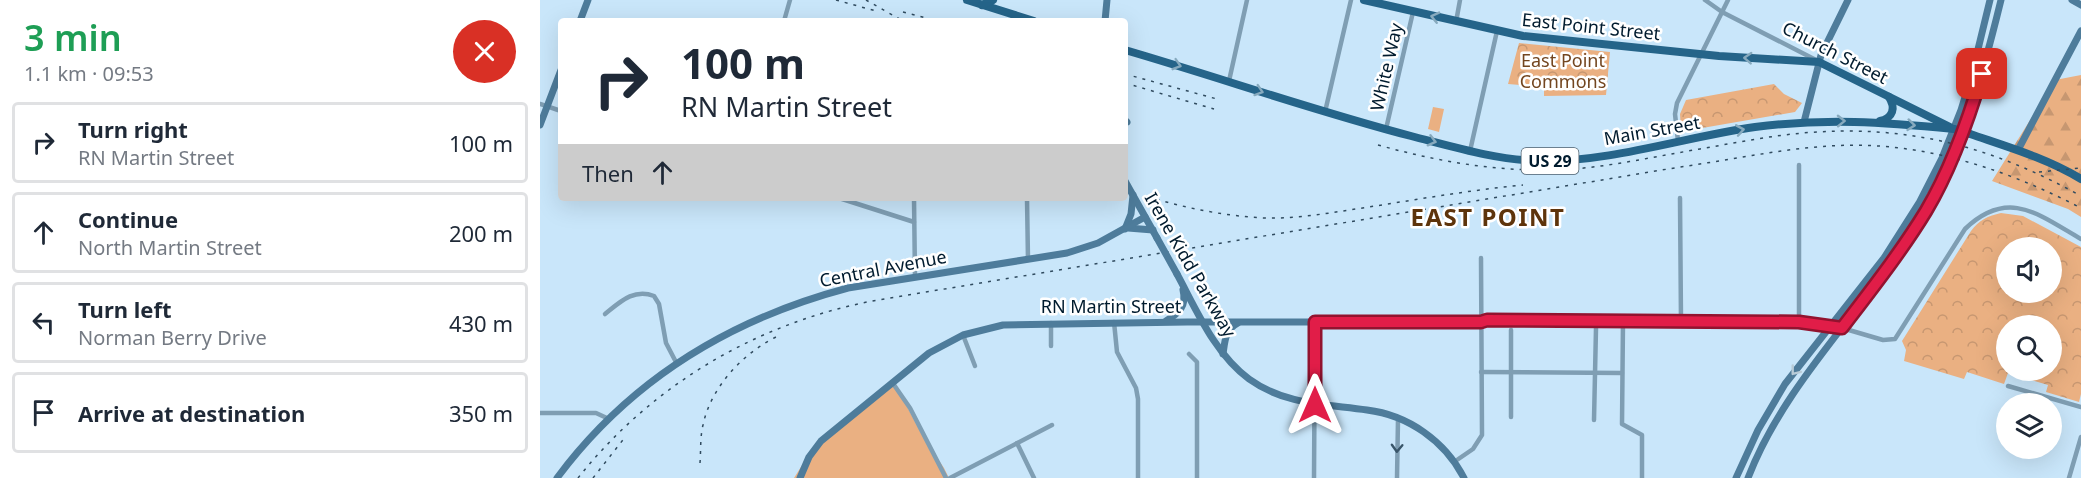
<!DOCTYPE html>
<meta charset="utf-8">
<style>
body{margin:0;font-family:"Noto Sans",sans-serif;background:#f6f6f7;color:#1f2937;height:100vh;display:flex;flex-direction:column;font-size:22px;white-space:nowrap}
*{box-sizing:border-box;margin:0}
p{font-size:20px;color:#747a83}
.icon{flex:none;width:33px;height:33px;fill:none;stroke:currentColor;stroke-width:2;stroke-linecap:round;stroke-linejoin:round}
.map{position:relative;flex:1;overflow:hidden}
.sheet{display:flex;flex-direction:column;background:#fff;width:540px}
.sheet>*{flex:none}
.banner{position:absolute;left:18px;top:18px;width:570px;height:183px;border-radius:6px;box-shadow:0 6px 24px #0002;background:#fff;color:#1f2937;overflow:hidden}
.fabs{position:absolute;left:1456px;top:237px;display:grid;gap:12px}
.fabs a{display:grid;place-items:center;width:66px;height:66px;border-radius:50%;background:#fff;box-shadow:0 6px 24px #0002;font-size:30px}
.pin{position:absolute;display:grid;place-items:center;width:51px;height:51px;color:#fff;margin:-26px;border-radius:12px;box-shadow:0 3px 9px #0006}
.me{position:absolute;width:66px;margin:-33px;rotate:0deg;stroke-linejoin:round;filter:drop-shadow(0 0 4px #0008)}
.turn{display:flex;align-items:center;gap:21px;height:126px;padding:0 24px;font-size:27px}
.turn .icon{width:78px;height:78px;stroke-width:2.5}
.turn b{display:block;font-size:42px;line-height:51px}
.then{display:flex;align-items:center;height:57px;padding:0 24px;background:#0003;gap:12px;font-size:22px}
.round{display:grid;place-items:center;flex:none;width:63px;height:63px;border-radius:32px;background:#f6f6f7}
.overview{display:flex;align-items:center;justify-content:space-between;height:102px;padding:0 24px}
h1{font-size:36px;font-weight:600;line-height:45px;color:#1e9e55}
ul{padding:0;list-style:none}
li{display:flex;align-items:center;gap:18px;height:81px;margin:0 12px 9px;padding:0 12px;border:3px solid #e0e1e3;border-radius:6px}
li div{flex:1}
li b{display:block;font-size:22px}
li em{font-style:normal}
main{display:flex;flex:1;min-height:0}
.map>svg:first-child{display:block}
</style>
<main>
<section class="sheet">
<div class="overview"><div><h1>3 min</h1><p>1.1 km · 09:53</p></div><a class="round" style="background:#d93025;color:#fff"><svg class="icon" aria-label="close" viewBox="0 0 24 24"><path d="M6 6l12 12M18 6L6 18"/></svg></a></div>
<ul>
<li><svg class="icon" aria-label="right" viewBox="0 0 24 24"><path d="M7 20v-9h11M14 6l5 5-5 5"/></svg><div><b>Turn right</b><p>RN Martin Street</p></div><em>100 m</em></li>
<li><svg class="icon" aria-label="ahead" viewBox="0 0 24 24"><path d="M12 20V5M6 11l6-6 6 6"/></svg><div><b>Continue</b><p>North Martin Street</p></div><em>200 m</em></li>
<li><svg class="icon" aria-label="left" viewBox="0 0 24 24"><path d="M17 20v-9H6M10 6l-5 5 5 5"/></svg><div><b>Turn left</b><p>Norman Berry Drive</p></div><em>430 m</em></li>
<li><svg class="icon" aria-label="arrive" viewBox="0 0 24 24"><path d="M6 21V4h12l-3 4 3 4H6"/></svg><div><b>Arrive at destination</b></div><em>350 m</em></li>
</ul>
</section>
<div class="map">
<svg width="1541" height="478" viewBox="0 0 1541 478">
<defs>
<pattern id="forest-firs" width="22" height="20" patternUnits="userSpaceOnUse" patternTransform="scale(1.5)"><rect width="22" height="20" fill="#eab082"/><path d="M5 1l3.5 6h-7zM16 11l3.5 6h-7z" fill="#c79771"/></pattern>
<pattern id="park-crowns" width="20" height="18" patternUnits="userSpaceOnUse" patternTransform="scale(1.5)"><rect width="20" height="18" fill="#eab082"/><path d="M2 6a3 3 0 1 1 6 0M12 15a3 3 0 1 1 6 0" fill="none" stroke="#c79771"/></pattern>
</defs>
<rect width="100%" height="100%" fill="#c9e6fa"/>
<g fill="#eab082">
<polygon points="893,107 904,109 899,132 888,129"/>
<polygon points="353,380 382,435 404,468 409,478 254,478 276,443"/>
</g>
<polygon fill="url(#forest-firs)" points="1541,75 1541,217 1528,209 1452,181 1515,80"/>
<g fill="url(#park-crowns)" fill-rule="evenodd">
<polygon points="979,43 1070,52 1066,95 1004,96 1004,87 968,84"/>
<polygon points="1234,84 1244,94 1262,103 1255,112 1145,131 1141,129 1140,114 1146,100"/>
<path d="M1461,213L1483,216L1541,247V394L1539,402L1506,392L1508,385L1468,373L1464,384L1427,372L1424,379L1364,361L1366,350L1362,341L1431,231C1439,220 1448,216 1461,213ZM1467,248H1512V292H1467ZM1467,326H1512V370H1467Z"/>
</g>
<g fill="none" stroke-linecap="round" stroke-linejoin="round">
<g stroke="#7f9eb3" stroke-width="4.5">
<polyline points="1165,0 1182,12 1276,60"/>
<polyline points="244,21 250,0"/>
<polyline points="916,22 920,0"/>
<polyline points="689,81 707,0"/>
<polyline points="0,104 21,111"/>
<polyline points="785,112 811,0"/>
<polyline points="846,129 873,12"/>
<polyline points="1138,141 1135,114 1137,103 1188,0"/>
<polyline points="930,151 957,31"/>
<polyline points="299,198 374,222"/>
<polyline points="374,198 375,277"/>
<polyline points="487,198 488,260"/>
<polyline points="1140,198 1141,322"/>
<path d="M65,314C80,302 94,288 114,296L119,304L126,343L137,364"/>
<polyline points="1083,321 1082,424 1102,435 1102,478"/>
<polyline points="574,322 577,352 596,388 598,399 598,478"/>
<polyline points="1259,322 1259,165"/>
<polyline points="511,323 511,346"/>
<path d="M1302,328L1343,340L1355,339L1425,229C1468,188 1498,214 1541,239"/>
<polyline points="423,335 435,366"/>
<polyline points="649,354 657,362 657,478"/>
<polyline points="941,372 1082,373"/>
<polyline points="352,382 370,408 406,478"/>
<polyline points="1468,386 1541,407"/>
<polyline points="0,413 56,413 69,419"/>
<polyline points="971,417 971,330"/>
<polyline points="1054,420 1056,328"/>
<polyline points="477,443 494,478"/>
<polyline points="914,462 933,449 942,435 941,258"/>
<polyline points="410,478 512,425"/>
<polyline points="774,478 775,322"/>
<polyline points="857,478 858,419"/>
<polyline points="1529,478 1541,437"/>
</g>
<g stroke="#4e7c9b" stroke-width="7">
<polyline points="1532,0 1541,5"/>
<polyline points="40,21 48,0"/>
<polyline points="565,21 567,0"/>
<polyline points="1264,122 1281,55 1308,0"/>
<polyline points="585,123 587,122"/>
<polyline points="0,125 21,70"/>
<polyline points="1478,150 1541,31"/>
<polyline points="585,181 617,238"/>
<polyline points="588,228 613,230"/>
<polyline points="585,229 591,214 593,195"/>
<path d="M637,274C657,311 675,354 709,379C745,405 785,404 827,410C868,415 905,441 924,478"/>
<path d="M626,321C639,313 647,306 643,290"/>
<path d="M683,354C685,340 685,330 698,323"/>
<path d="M17,478C90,380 191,319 308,288L527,253L558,243L605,217"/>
<polyline points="260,478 269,457 281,441 389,353 423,335 463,325 647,322 941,322 947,320 1259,322 1302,328"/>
<polyline points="1196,478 1218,430 1245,384 1344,258 1379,203 1402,158 1421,110 1431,78 1450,0"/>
<path d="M1208,478C1244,385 1319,315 1372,233C1419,162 1441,82 1461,0"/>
</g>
<g stroke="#256489" stroke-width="8">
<polyline points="427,0 494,21"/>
<polyline points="824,0 983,36 1179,56 1279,62 1410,127"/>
<polyline points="442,5 453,0"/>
<path d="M585,50C681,78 775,111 871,136C914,147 956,160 1000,161C1072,162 1144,137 1215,127C1286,118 1343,122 1414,129"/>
<path d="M1340,121C1353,118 1356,108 1349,97"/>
<path d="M1430,134C1468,147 1506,158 1541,179"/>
</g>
<g stroke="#304b5f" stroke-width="1.5" stroke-dasharray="3 6" stroke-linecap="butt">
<polyline points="296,0 336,11"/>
<polyline points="326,0 363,21"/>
<polyline points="363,12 398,21"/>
<polyline points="585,74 677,99"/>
<polyline points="585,83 674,109"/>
<path d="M838,145C896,161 952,171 1012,170C1062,169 1111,157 1160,149C1194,143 1229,136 1263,133C1367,124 1451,146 1541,196"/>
<polyline points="1499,172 1541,168"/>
<path d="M608,197C646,208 684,216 724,218C760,219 794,212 829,207C880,199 931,190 983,185"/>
<path d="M160,463C161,450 160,437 163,425C171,386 205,351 240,335"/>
<path d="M38,478C112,385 215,324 332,301L1140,167C1190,160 1240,149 1290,146C1378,140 1464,168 1541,208"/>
<polyline points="53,478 86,436"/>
</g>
<polyline stroke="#4e7c9b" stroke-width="7" points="617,238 637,274"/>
<polyline stroke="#256489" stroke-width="8" points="1414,129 1430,134"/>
</g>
<defs><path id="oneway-chevron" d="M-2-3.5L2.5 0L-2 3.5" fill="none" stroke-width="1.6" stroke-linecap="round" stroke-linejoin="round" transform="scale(1.5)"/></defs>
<g stroke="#87aabe">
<use href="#oneway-chevron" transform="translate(895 17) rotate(-167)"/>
<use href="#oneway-chevron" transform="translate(1208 58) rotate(-177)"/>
<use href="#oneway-chevron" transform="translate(637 65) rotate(17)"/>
<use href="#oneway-chevron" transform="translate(719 91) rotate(18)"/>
<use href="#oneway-chevron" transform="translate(1301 121) rotate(-1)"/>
<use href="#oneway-chevron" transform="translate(1371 125) rotate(6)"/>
<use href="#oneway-chevron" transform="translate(1200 130) rotate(-10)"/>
<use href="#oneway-chevron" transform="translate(892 141) rotate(15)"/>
</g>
<use stroke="#b8cbd7" href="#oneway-chevron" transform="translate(1255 371) rotate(128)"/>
<use stroke="#39566a" href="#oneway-chevron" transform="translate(857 448) rotate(92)"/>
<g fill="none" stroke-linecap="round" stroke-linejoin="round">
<g stroke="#92132f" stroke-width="15">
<path id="route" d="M775,405V322H941L947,320L1259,322L1302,328C1331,290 1361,252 1386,211C1411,169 1428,121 1442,74"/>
</g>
<use href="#route" stroke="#e11d48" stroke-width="10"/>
</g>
<g text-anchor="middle" stroke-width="5" stroke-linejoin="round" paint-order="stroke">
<rect fill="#fff" stroke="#4c5f6d" stroke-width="1.5" x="981.5" y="148" width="57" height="26" rx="4.5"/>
<g font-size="16" font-weight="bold" fill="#001b2e">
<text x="1010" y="167">US 29</text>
</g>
<g font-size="18" fill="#001b2e" stroke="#fff">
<text transform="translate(1051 27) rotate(6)" y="6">East Point Street</text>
<text transform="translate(1295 53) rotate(27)" y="6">Church Street</text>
<text transform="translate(847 67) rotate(-77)" y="6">White Way</text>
<text transform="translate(1112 131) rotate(-10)" y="6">Main Street</text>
<text transform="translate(650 265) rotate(60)" y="6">Irene Kidd Parkway</text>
<text transform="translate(343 269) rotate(-11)" y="6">Central Avenue</text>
<text x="571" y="313">RN Martin Street</text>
</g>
<g font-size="18" fill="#734620" stroke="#fff">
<text x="1023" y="67">East Point<tspan x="1023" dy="21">Commons</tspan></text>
</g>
<g font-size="24" font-weight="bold" letter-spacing="1.5" fill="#5e340b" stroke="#fff">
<text x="948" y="226">EAST POINT</text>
</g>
</g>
</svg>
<div class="fabs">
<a><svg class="icon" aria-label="sound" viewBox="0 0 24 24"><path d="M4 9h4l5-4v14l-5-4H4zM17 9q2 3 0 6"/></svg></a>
<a><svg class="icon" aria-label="search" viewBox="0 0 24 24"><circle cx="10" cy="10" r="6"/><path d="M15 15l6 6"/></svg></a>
<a><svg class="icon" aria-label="layers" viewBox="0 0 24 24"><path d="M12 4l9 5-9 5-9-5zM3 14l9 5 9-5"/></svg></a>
</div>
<div class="pin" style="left:1442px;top:74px;background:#d93025"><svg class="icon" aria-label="arrive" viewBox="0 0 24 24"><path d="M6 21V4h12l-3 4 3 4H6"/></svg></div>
<svg class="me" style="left:775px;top:405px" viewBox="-20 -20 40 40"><path d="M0-17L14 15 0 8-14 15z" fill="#e11d48" stroke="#fff" stroke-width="4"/></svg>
<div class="banner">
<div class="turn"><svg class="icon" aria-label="right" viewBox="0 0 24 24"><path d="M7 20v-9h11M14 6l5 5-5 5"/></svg><div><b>100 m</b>RN Martin Street</div></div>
<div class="then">Then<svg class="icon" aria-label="ahead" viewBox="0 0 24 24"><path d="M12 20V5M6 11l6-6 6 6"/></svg></div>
</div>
</div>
</main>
